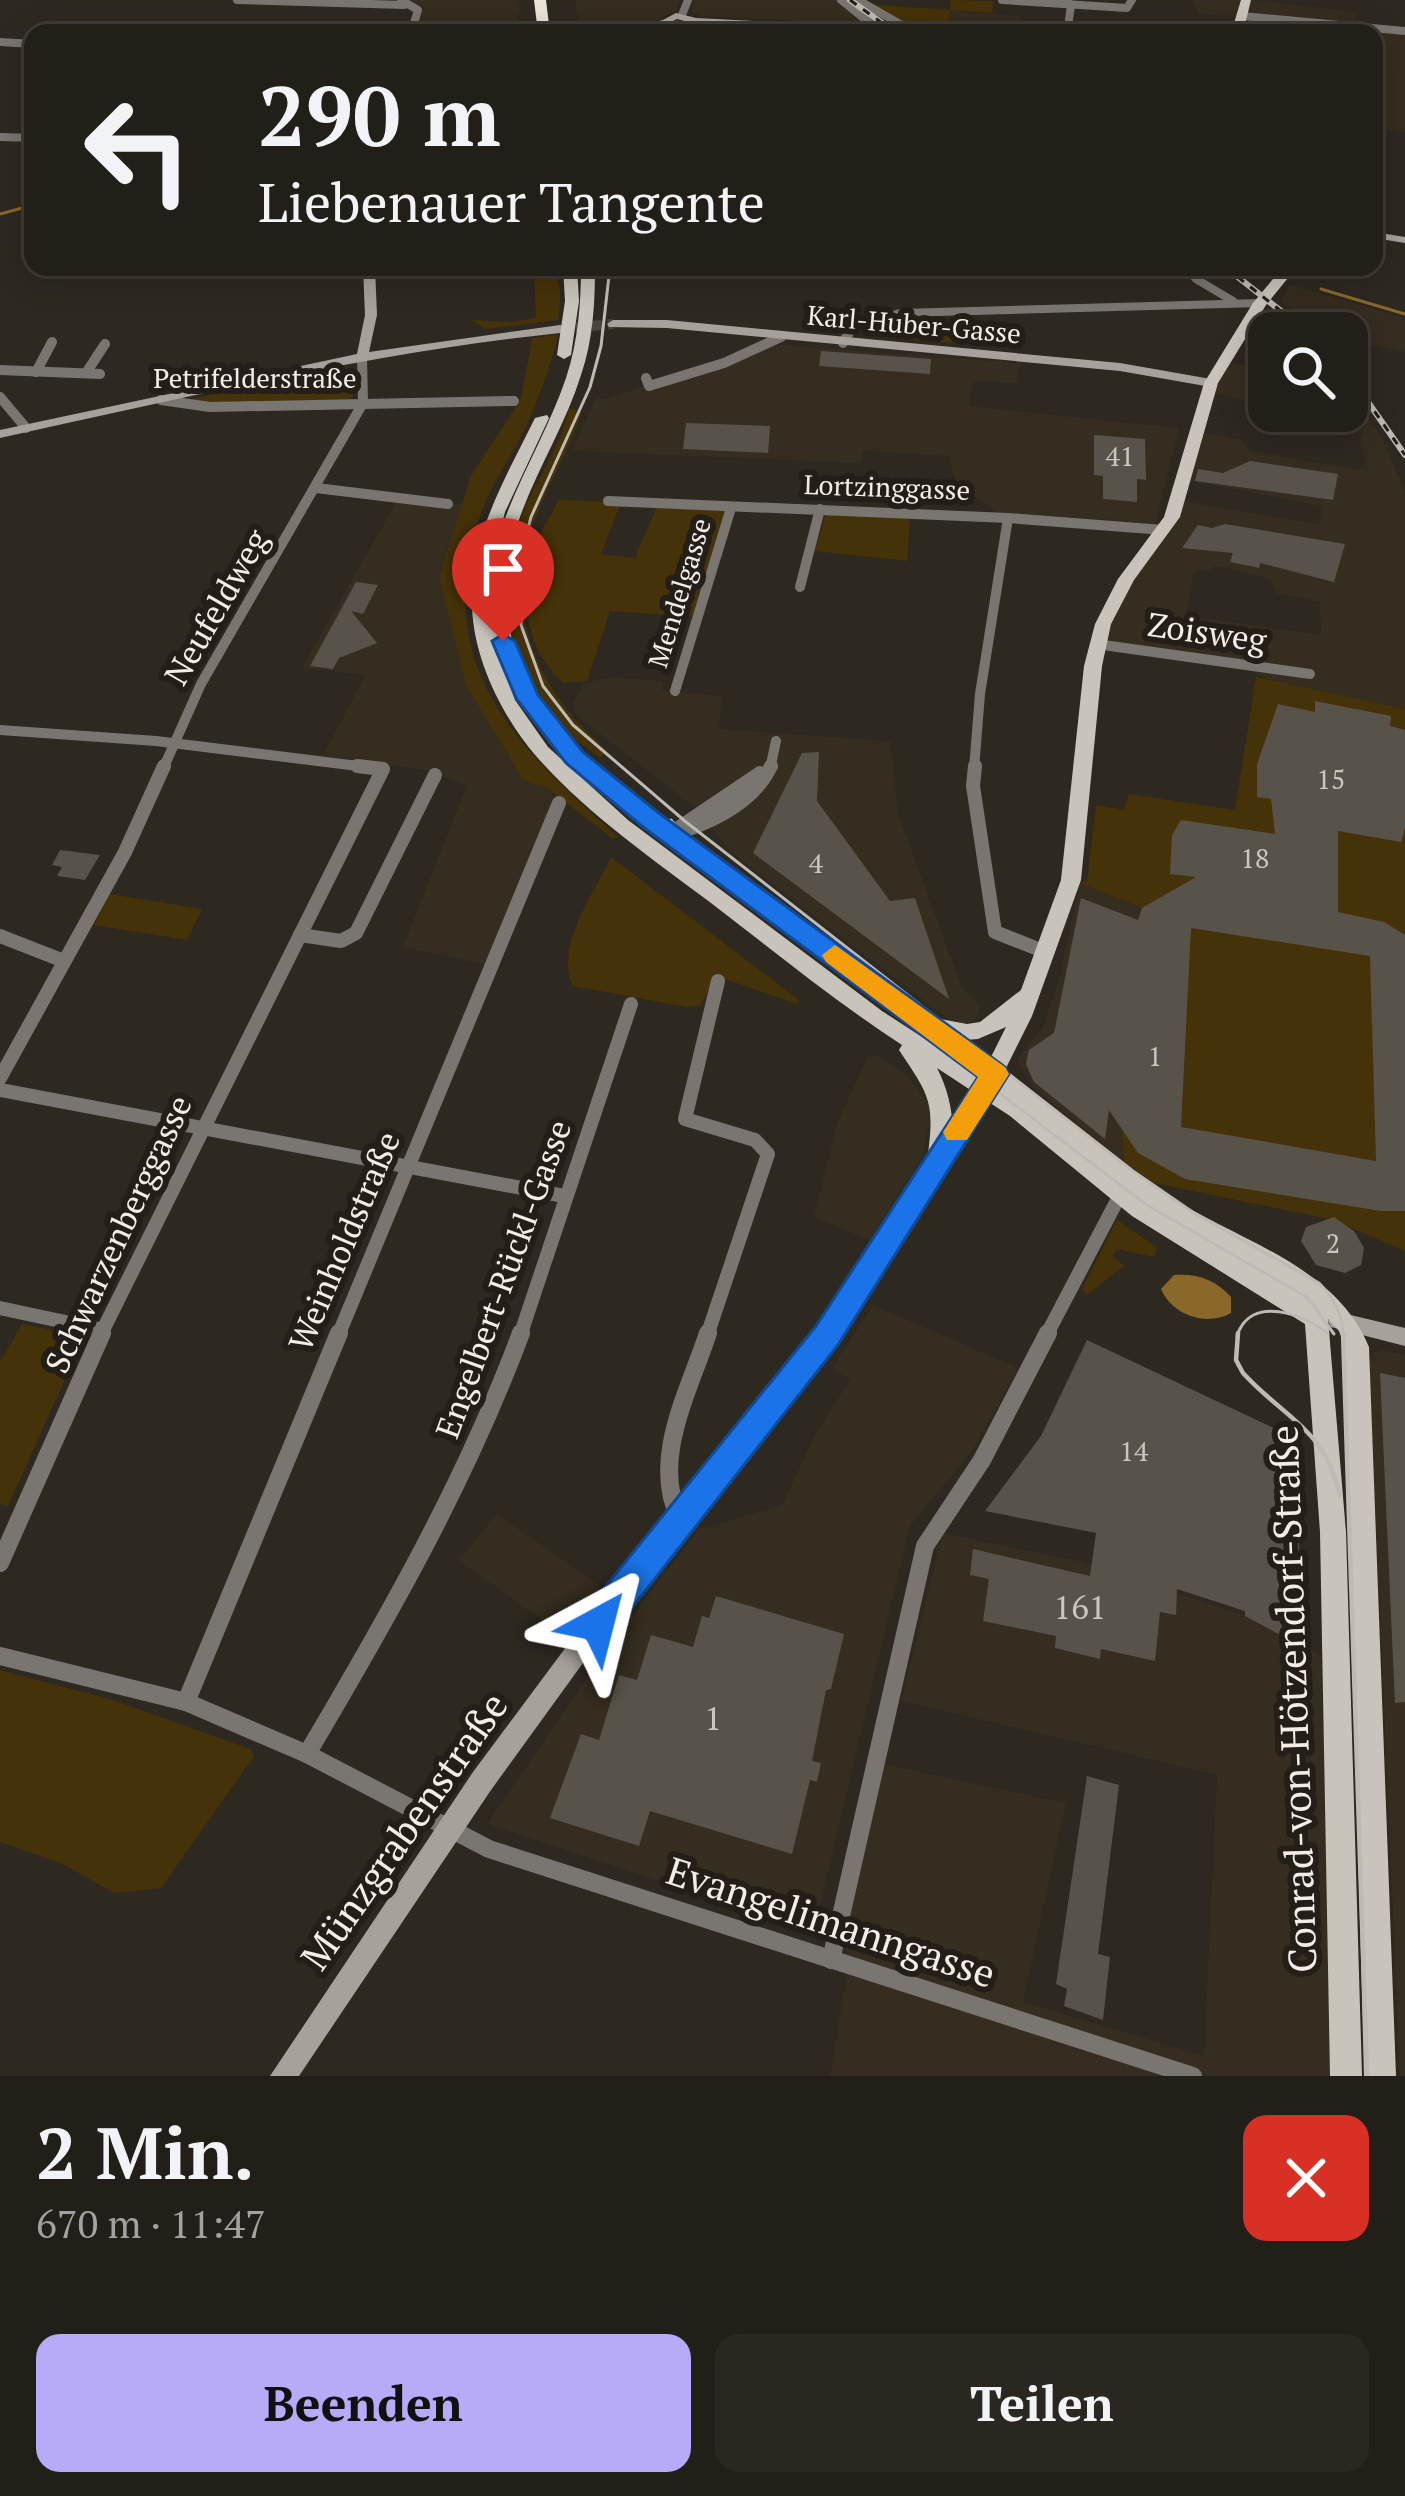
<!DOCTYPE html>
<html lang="de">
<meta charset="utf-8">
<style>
body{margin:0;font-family:"PT Serif",serif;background:#2a2721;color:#f1f3f6;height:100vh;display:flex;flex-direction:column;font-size:45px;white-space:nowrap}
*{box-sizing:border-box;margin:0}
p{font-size:39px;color:#a2a2a2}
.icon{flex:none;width:66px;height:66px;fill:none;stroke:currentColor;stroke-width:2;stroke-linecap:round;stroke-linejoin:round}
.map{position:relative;height:2076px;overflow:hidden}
.panel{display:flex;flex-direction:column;background:#221e18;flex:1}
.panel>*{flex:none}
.banner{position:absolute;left:24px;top:24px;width:1359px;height:252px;border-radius:24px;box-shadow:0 6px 30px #0003,0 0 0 3px #3f3c37;background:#221e18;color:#f1f3f6;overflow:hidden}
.buttons{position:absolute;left:1248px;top:312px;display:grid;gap:24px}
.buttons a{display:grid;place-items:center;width:120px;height:120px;border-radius:24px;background:#221e18;box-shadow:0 6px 30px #0003,0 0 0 3px #3f3c37;font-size:60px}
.pin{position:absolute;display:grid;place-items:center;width:102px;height:102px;color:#fff;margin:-123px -51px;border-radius:50% 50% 50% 0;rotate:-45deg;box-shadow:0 0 12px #0007}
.pin .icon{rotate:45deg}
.me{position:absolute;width:132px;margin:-66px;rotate:38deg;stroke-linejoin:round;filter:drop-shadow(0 0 9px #0008)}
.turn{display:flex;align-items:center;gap:42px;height:252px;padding:0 36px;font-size:54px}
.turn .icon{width:156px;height:156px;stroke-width:2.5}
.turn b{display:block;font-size:84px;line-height:102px}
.round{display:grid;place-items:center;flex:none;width:126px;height:126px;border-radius:24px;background:#2a2721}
.headline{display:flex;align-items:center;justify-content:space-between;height:204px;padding:0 36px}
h1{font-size:72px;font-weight:700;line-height:90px}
.action{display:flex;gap:24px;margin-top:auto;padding:24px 36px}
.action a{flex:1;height:138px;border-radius:24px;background:#b7abf8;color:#111;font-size:48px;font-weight:700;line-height:138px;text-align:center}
.action a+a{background:#2a2721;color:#f1f3f6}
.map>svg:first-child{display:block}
</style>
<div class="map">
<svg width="1405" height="2076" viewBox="0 0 1405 2076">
<rect width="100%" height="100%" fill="#2d2820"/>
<g fill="#352d1f" fill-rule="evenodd">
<polygon points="409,0 520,0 516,33 416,33 423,7"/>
<polygon points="575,0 681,0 677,10 658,20 599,33 580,33"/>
<polygon points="693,0 835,0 863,24 700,16 692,11"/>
<polygon points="1193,0 1255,0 1356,12 1354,24 1198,14"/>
<polygon points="859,4 1021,16 1019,33 901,33"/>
<polygon points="1250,19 1405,33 1405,132 1374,129 1374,33 1244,33"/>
<polygon points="1290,285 1405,318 1405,352 1347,340 1347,333 1324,333 1281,301"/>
<polygon points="754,343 1021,363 1016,383 973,381 969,406 1179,428 1156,523 997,512 955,481 949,456 863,451 860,463 572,451 597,396 605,399 725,360"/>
<polygon points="1224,361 1269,372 1269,406 1208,392"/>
<path d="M1348,390L1379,432L1405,491V709L1275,682L1236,664L1096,644L1177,500L1320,524L1322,506L1181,479L1194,432L1240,439L1251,451L1369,471L1360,443L1363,429L1308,416L1302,424L1276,420L1279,411H1347ZM1213,565L1271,579L1276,593L1320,602L1321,635L1186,616L1193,575L1198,569L1211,572Z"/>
<polygon points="397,501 462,504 439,577 466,685 559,803 491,966 403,947 467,785 425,770 323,756 365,675 302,668"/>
<polygon points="609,677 663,681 662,690 724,696 718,729 890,741 899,816 962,988 980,1006 975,1021 957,1026 730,851 696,808 581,719 571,708 583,684"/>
<polygon points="1080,883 1142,908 1121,1115 1124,1162 1033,1087 1017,1060 1043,1027 1059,978"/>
<polygon points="875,1055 905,1073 929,1104 929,1125 923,1156 869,1240 814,1217 837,1124 867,1058"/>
<polygon points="873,1305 1018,1368 974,1448 910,1526 814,1932 487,1824 618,1633 699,1529 782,1505 817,1431 850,1380 832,1368"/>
<polygon points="1383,1350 1405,1355 1405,2076 1400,2076 1369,1362 1373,1353"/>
<polygon points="497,1514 600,1586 563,1635 459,1560"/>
<polygon points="943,1533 1079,1561 1243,1615 1321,1656 1333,2076 830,2076 848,1966 845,1938 884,1764 1066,1803 1023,2002 1204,2056 1217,1775 901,1701"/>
</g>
<g fill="#463208">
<polygon points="951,0 994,1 992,13 951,10 947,23 916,20 918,28 866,4 950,10"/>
<path d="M534,267H553C562,286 561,299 558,320L485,329L471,320L512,322L536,318Z"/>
<polygon points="877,322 995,331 994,346 875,337"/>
<path d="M558,335C550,367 539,400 524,430C511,457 492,483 482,511C428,661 513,744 618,837L613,839L546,787L524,781L466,685L439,577L471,476L521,399L532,338Z"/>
<polygon points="347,367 353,369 353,396 346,401 186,405 186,400"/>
<path d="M569,409L582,411C570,449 548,484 534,522C501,614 538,692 609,752L600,758C586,745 572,740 558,726C508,673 493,584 521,518C535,482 561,445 569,409Z"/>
<path d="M559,500L621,502L601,554L635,558L658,504L731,508L699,617L610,611L587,681L563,683C520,641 523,596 532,540L539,536Z"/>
<polygon points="827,511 910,515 907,561 815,551"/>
<polygon points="1256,677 1405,709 1405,1251 1334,1220 1154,1183 1124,1162 1121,1115 1142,908 1080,883 1087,880 1096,805 1124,810 1129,794 1235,810"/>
<path d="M611,857L799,1000L797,1004L716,976L700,1006L686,1007L573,986C554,948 594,893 611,857Z"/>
<polygon points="110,894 202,909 187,940 94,925"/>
<polygon points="1117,1220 1157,1247 1154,1257 1118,1249 1112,1255 1124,1266 1087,1295 1082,1289"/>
<polygon points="22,1324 84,1337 8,1506 0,1504 0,1362"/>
<polygon points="0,1670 113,1700 250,1749 254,1756 161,1888 114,1893 61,1863 0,1842"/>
</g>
<path fill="#896829" d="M1174,1275C1197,1273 1216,1280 1231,1297V1313C1206,1327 1172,1315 1161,1289Z"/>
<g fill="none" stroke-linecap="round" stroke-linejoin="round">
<g stroke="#896829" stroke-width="3">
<polyline points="0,214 33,205"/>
<polyline points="1321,289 1405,314"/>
</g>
</g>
<g fill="#58534a" fill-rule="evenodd">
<polygon points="821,351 931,359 930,374 819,366"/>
<polygon points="686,423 770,426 768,453 683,449"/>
<polygon points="1094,435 1145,439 1146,480 1137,479 1137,502 1103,499 1103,476 1094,475"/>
<polygon points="1250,461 1338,474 1333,500 1195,481 1198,469 1223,473"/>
<polygon points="1225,524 1345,544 1334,582 1260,563 1259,568 1230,562 1233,553 1182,548 1198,525 1212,528"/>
<polygon points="356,582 378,585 363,614 351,611 377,643 339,658 333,669 310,666"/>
<polygon points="1207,627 1254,630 1252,650 1206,639"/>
<path d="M1315,701L1391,716L1390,726L1405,730V828L1401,842L1338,831V912L1384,922L1405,935V1211H1381L1185,1179L1138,1153L1109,1110L1105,1139L1034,1082L1026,1064L1029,1050L1054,1033L1081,898L1138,920L1142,908L1196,877L1170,874L1172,835L1181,820L1275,834L1271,799L1257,797V764L1278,704L1315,712ZM1191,928L1370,956L1376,1161L1181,1127Z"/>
<polygon points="819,752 817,801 890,901 915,898 949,999 753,853 802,753"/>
<polygon points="60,850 100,855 85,880 57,876 62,867 52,865"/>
<polygon points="1334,1217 1354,1231 1364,1248 1361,1265 1345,1273 1316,1265 1301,1241 1306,1227"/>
<polygon points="1087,1340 1299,1440 1299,1645 1245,1616 1245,1611 1177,1589 1176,1615 1160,1612 1155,1661 1101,1649 1100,1659 1055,1648 1056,1636 983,1621 989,1579 970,1575 973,1549 1090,1576 1096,1533 985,1511 1041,1436"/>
<polygon points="1380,1373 1405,1378 1405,1702 1395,1703"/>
<polygon points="716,1596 844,1634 831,1689 826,1690 812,1761 821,1763 817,1782 810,1780 792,1854 650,1811 639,1846 550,1818 581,1734 599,1740 619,1675 637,1680 651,1635 693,1647 702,1616 709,1618"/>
<polygon points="1087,1776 1119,1785 1098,1954 1110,1957 1103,2020 1064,2006 1067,1989 1056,1984"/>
</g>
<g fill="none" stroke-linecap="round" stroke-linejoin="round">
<polyline stroke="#4a463e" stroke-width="10" stroke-dasharray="10 6" stroke-linecap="butt" points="560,329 613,324"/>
<g stroke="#797672" stroke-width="8">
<polyline points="237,0 404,5"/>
<polyline points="401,0 418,10 411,33"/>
<polyline points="841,0 878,30"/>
<polyline points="858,0 914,32"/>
<polyline points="1002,0 1127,8 1132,0"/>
<polyline points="1067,0 1071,6 1067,33"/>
<polyline points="682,15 688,0"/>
<polyline points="1242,16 1405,31"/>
<polyline points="0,42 33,44"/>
<polyline points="0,137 33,138"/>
<polyline points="1187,267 1196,279 1233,301"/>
<polyline points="849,334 855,324 901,313 1260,303"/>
</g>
<g stroke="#797672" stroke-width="10">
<polyline points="843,343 850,331"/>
<polyline points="0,370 100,374"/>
<polyline points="36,372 52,342"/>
<polyline points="86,373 105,344"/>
<polyline points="646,378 649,386 724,363 781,337"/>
<polyline points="0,397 26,428"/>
<polyline points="161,400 210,407 514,401"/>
<polyline points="316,488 448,504"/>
<polyline points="608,501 1008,518 1164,530"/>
<polyline points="800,587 820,509"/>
<polyline points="1096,644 1310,674"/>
<polyline points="675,691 731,508"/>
<polyline points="0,730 156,741 382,769"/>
<polyline points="163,769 201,684 363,403 362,357"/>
<polyline points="770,769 776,741"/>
<polyline points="974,769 980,694 1008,518"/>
</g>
<g stroke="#797672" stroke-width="14">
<polyline points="975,766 973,786 995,932 1043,951"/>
<polyline points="674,831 760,773"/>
<path d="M670,835C708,824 753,804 771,766"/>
<polyline points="300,935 341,941 356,933 435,775"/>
<polyline points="0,936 64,961"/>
<polyline points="0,1078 125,852 164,766"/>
<polyline points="0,1090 564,1196"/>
<polyline points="0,1308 103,1330"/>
<polyline points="100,1336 383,769 357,766"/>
<polyline points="338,1336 559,803"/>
<polyline points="520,1336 631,1004"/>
<polyline points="707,1336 768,1154 755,1140 685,1119 718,981"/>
<polyline points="1046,1336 1120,1195"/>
</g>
<g stroke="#797672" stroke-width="18">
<path d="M680,1519C650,1461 689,1391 708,1333"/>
<polyline points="0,1563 102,1333"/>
<polyline points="0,1656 186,1702 307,1754 489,1849 1193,2076"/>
<polyline points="186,1702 339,1333"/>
<path d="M307,1754C388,1617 465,1483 521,1333"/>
<polyline points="831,1960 925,1546 982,1460 1048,1333"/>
</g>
<g fill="#a6a29b" fill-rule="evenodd">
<path d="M676,13L696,18L933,30L938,33H877L696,24L677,19C658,30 632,33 610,33L663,20Z"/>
<polygon points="1374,232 1405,237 1405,243 1374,238"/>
<path d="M363,267H375L377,315L369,352L560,325L566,329L560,333C370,353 186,397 0,438V430L357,354L365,315Z"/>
<polygon points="613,320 667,320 1120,363 1211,379 1217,383 1211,387 1120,371 667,328 609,327 607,324"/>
<polygon points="984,1083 991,1085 993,1090 991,1095 834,1341 617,1616 491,1790 299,2076 270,2076 473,1772 601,1600 820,1329 977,1085"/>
<polygon points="1338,1312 1405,1328 1405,1346 1331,1327 1328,1321 1331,1315"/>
</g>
<g fill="#c9c4bb" fill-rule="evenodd">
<polygon points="1241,0 1251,0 1243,33 1231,33"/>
<polygon points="563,267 577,267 579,301 571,355 564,359 557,355 565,301"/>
<path d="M581,267H595C595,303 593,340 581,375C563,433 527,484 512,543C470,711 650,814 766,894C823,934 879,976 935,1018L967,1024L980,1022L1021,990L1061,880L1084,666L1095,624L1118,579L1164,517L1204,383L1253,303L1283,267H1297L1266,305L1218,383L1180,517L1134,580L1111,624L1102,666L1081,880L1032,1016L1005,1070C1059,1112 1110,1158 1167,1195C1237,1241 1335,1264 1369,1347L1396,2076H1364L1345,1347L1339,1331L1328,1319L1346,1532L1362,2076H1330L1320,1532L1305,1324L1132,1216L1010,1116L937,1068C953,1099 958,1136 946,1168L938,1171L930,1168L927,1162C935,1102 931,1098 899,1050L902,1045C836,1002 774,951 711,903C651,858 586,813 536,756C502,716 474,660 472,607C468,540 506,477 535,418L547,415L549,418L505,512L500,532C518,479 548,431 566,378C578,342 581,304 581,267ZM500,657C550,777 666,843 766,915C838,966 909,1020 979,1074L882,1011L628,820L548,747L515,700ZM1006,1027L990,1059L965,1040L978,1039Z"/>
</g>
<polygon fill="#e9e3d8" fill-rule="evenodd" points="534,0 546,0 550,33 538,33"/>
<g stroke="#bebab4" stroke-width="3">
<path d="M610,267L601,346L590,387L531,517L520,558L521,625L543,686L573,725L686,822L1133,1171L1194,1213L1319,1283C1334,1298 1343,1315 1343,1336"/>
<polyline points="671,820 705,866 739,896 1147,1205 1308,1298 1334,1334"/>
<path d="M1237,1336C1250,1294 1305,1314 1328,1334"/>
</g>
<g stroke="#bebab4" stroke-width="4.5">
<path d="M1238,1333L1236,1360L1243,1373C1285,1419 1325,1428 1340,1496"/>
<polyline points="1343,1333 1367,2076"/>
</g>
<g stroke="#bebab4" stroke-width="6">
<g id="rail">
<polyline points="850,0 896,33"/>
<polyline points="1225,267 1309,333"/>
<polyline points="1347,372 1405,455"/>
</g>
</g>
<use href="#rail" stroke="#231e17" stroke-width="3" stroke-dasharray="8" stroke-linecap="butt"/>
</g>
<polygon fill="#1a73e8" stroke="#114b97" stroke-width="3" points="503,634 515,641 538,695 583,752 660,814 1005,1067 1009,1074 838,1345 610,1636 598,1641 585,1636 580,1624 585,1612 816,1326 978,1077 643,827 566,763 516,698 492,641"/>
<polygon fill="#f59e0b" points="835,945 1005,1067 1009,1074 967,1140 947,1140 943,1132 978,1077 826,962 822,955"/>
<g text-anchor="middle" stroke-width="12" stroke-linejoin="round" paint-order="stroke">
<g font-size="27" fill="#f1ede8" stroke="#231e17">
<text transform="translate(914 325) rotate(5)" y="9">Karl-Huber-Gasse</text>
<text x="255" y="388">Petrifelderstraße</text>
<text transform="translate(887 488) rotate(2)" y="9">Lortzinggasse</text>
<text transform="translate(680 593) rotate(-73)" y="9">Mendelgasse</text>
</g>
<g font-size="27" fill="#cbc6c0">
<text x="1120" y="466">41</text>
<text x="1331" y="789">15</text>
<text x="1255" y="868">18</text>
<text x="816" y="873">4</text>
<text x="1155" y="1066">1</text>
<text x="1333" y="1253">2</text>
<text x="1134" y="1461">14</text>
</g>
<g font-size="33" fill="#f1ede8" stroke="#231e17">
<text transform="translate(216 607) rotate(-60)" y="12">Neufeldweg</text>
<text transform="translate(1207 632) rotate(8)" y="12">Zoisweg</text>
<text transform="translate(118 1234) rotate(-65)" y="12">Schwarzenberggasse</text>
<text transform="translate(344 1241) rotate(-67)" y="12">Weinholdstraße</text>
<text transform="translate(503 1279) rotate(-70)" y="12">Engelbert-Rückl-Gasse</text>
</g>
<g font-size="33" fill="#cbc6c0">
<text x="1080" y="1619">161</text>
<text x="713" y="1730">1</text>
</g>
<g font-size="39" fill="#f1ede8" stroke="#231e17">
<text transform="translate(1293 1699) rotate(-92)" y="14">Conrad-von-Hötzendorf-Straße</text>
<text transform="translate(404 1831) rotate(-55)" y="14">Münzgrabenstraße</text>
<text transform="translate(831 1922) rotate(18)" y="14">Evangelimanngasse</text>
</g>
</g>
</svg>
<div class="buttons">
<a><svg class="icon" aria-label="search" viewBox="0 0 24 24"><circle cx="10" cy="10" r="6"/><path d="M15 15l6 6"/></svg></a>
</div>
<div class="pin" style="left:503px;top:641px;background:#d93025"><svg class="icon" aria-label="arrive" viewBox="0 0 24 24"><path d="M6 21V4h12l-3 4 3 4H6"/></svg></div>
<svg class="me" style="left:598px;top:1624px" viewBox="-20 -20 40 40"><path d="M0-17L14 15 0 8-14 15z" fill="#1a73e8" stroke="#fff" stroke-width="4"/></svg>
<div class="banner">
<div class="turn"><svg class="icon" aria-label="left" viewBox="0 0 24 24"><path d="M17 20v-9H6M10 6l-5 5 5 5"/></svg><div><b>290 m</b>Liebenauer Tangente</div></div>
</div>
</div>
<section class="panel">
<div class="headline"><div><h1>2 Min.</h1><p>670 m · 11:47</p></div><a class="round" style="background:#d93025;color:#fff"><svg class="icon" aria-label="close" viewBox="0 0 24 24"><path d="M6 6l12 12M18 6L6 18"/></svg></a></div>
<div class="action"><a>Beenden</a><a>Teilen</a></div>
</section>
